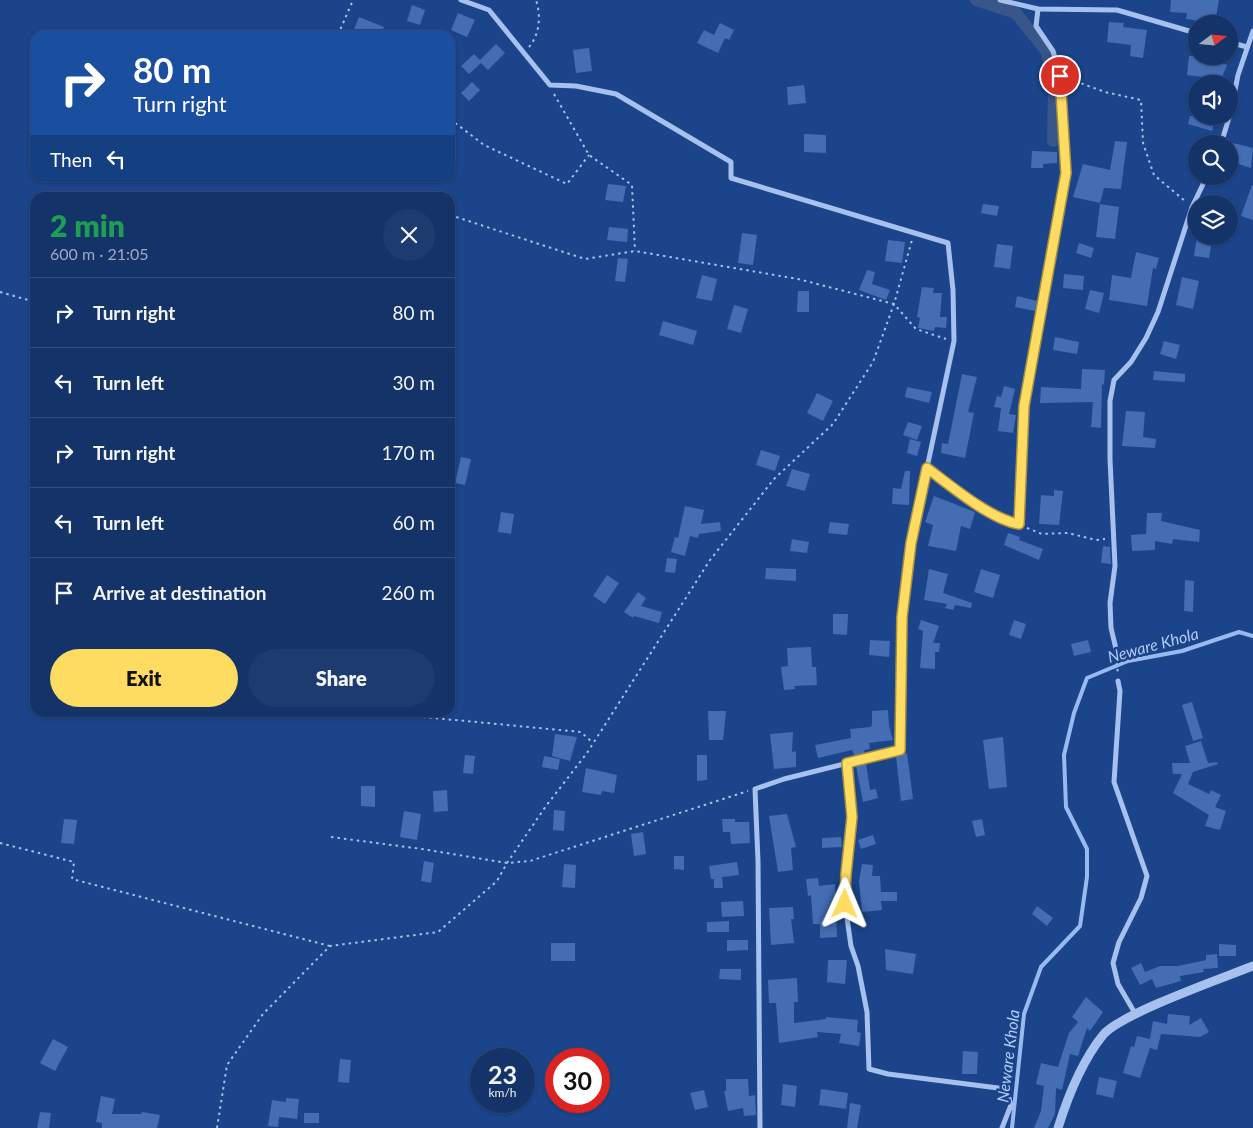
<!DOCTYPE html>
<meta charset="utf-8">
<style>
body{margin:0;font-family:Lato,sans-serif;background:#1d3b6e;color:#f1f3f6;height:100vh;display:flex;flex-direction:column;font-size:19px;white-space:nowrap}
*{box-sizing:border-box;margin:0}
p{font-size:16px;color:#9daac0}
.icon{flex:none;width:28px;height:28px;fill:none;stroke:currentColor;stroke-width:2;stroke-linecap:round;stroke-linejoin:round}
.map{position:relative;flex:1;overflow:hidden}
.side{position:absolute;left:30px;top:192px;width:425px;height:525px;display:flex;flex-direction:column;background:#143368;border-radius:15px;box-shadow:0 1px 4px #0004,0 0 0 1px #334e7c}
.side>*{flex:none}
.top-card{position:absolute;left:30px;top:30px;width:425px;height:152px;border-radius:15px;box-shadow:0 1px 4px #0004,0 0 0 1px #334e7c;background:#1a4fa0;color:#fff;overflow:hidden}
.needle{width:32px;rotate:74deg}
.controls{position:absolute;left:1188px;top:15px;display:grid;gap:10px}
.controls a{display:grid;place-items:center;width:50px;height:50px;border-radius:50%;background:#143368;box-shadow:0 1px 4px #0004,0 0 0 1px #334e7c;font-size:25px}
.speed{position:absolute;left:470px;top:1048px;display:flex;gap:10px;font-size:25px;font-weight:700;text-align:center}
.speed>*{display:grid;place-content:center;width:65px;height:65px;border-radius:50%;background:#143368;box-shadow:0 1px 4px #0004,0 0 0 1px #334e7c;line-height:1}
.speed small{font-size:12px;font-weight:400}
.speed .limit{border:8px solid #d22;background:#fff;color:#111}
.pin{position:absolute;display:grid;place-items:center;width:42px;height:42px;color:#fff;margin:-21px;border:2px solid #fff;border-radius:50%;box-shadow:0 1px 5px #0007}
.me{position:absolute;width:55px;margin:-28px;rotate:1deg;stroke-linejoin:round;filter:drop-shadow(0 0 4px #0008)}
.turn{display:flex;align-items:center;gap:18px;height:105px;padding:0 20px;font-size:22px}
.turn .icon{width:65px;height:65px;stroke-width:2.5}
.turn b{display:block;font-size:35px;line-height:42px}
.then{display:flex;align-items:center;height:48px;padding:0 20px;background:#0003;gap:10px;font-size:19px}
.round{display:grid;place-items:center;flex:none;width:52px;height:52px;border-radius:26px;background:#1d3b6e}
.overview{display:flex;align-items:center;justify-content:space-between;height:85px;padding:0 20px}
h1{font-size:30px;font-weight:800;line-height:38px;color:#1e9e55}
.button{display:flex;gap:10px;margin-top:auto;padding:10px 20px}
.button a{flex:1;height:58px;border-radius:30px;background:#fedc62;color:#111;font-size:20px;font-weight:800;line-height:58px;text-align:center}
.button a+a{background:#1d3b6e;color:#f1f3f6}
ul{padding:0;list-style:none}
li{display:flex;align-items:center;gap:15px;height:70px;padding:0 20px;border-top:1px solid #334e7c}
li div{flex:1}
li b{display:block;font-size:19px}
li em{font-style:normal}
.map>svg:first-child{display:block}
</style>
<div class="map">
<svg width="1253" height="1128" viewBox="0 0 1253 1128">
<rect width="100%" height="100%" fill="#1b448a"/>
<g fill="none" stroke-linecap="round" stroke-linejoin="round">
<polyline stroke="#98baef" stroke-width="4" points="1012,1128 1024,1014 1041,967 1080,926 1087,877 1087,849 1066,807 1064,755 1074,713 1087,678 1128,661 1182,651 1239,632 1253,636"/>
<polyline stroke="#38568a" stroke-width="12" points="976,0 1016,13 1047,52 1054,92 1053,141"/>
</g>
<g fill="#446db3">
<polygon points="1171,0 1219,0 1215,23 1186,19 1187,13 1170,12"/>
<polygon points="412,5 425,10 420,25 407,21"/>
<polygon points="458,13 475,20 467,37 451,30"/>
<polygon points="359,17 384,27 381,35 367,35 354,29"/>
<polygon points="1109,22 1124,23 1123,27 1147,30 1143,58 1130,56 1131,45 1107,42"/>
<polygon points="720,23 734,30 729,40 725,38 718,53 697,43 704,30 714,35"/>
<polygon points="496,44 505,53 488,70 481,63 469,74 461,66 474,54 480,60"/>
<polygon points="589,48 592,71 576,73 573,50"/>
<polygon points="1189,56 1206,56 1227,65 1219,84 1200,84 1202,77 1187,75"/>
<polygon points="472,82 480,90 469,101 461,93"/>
<polygon points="804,85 806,103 788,105 787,87"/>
<polygon points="1190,116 1216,116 1212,131 1188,124"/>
<polygon points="804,134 826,135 826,153 804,152"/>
<polygon points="1115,141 1127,142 1121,189 1104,188 1100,203 1073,197 1083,164 1110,170"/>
<polygon points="1233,143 1253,148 1251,168 1229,161"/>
<polygon points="1032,151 1057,152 1057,163 1043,164 1043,168 1031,168"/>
<polygon points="608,184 626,186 623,202 605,200"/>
<polygon points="1252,185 1253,185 1253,220 1241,216"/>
<polygon points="983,204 999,206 997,216 981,213"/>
<polygon points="1100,204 1119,207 1115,239 1096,237"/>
<polygon points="609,227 628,229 627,242 607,240"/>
<polygon points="742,233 757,235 753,265 738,263"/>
<polygon points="1197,236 1213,236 1209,258 1194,256"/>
<polygon points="888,240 905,242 902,263 885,261"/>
<polygon points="1079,243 1094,248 1091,258 1076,253"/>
<polygon points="997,244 1013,246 1010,269 994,267"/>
<polygon points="1136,252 1159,258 1156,269 1153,268 1147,306 1109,300 1112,275 1131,278"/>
<polygon points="618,258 628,259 625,282 615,281"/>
<polygon points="867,270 875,272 872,284 890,290 886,300 859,290"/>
<polygon points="1064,274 1084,276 1083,290 1063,288"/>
<polygon points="702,275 717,279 712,301 696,298"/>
<polygon points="1182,277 1199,281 1193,309 1176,305"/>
<polygon points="922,287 934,288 933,293 942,293 940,317 947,317 946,328 935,327 934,331 918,328 920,318 917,317"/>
<polygon points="1090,290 1104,293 1099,313 1085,309"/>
<polygon points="798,291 809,291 809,312 797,312"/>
<polygon points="1017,296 1037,301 1035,311 1015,307"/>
<polygon points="734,305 748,309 741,333 727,329"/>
<polygon points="663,321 697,331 693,345 659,335"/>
<polygon points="1055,337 1079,342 1077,354 1053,350"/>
<polygon points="1164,341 1180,345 1176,359 1160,354"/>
<polygon points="1082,369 1105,370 1104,385 1102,384 1101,428 1091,427 1093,402 1040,403 1041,387 1081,389"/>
<polygon points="1154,371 1185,374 1185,382 1153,380"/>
<polygon points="962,374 977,377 968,412 974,413 965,458 941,453 942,443 948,444"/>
<polygon points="1004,386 1015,389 1009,414 1016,415 1013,433 998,431 1001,408 994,407 997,396 1001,397"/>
<polygon points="907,387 932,392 929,403 905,397"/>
<polygon points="817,393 833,401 823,421 807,413"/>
<polygon points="1126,411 1145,412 1143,437 1156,439 1155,448 1122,446"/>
<polygon points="908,422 922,426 917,440 903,435"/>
<polygon points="910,439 921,442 917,456 907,453"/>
<polygon points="761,450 780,456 775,471 756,465"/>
<polygon points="461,457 471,459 465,485 455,483"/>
<polygon points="792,469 810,474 805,491 786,486"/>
<polygon points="905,471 910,471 909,505 892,504 893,488 901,489"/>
<polygon points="1054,490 1063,491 1059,525 1039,524 1041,495 1054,496"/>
<polygon points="934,496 975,512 970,529 961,526 956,551 928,546 933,525 925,522"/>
<polygon points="685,506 704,510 701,524 720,522 721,531 699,534 698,538 690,536 685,556 671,552 675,537 678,538"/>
<polygon points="501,512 514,514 511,534 498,532"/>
<polygon points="1147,513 1162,513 1161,521 1200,530 1199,542 1173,539 1172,544 1155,541 1155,550 1132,551 1131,535 1146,534"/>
<polygon points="830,522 849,524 847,535 828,533"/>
<polygon points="1008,533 1020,537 1019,540 1043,549 1039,560 1004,545"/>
<polygon points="792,539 809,542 807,553 790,551"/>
<polygon points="1103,546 1110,547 1111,564 1101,563"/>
<polygon points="667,558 677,559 675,573 665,572"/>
<polygon points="766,568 796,569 796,581 765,579"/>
<polygon points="929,569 948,574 943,593 972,603 971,608 955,605 953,610 945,608 947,604 924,600"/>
<polygon points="981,569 1000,575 993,598 974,592"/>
<polygon points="607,575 619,583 605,604 593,596"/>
<polygon points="1185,580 1194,581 1193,612 1184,611"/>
<polygon points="638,592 646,598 641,606 662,612 659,623 634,616 633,618 624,612"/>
<polygon points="833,614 848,614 847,635 833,634"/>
<polygon points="921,620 939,626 933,643 940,643 939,652 935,652 935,669 920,668 923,631 918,629"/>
<polygon points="1014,620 1026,624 1021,639 1009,635"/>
<polygon points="870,640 890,641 889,657 869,655"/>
<polygon points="1088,640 1091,652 1074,656 1071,644"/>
<polygon points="811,647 812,667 816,667 817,685 794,686 795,689 784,690 781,667 788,666 787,648"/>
<polygon points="1192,702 1203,738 1193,741 1182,705"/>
<polygon points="888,710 889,726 893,740 869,743 870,749 864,750 865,754 855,757 852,750 818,758 815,745 851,738 850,729 871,727 872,724 872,711"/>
<polygon points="708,711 726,711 723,740 709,740"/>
<polygon points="793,732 792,752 796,751 796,767 774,769 770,734"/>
<polygon points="555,734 577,737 570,761 552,756"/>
<polygon points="1003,737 1007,787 989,789 983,740"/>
<polygon points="1201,741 1208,763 1217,762 1218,764 1193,772 1188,784 1209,794 1211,790 1221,795 1215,807 1226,811 1220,830 1205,826 1209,815 1173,793 1182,774 1173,774 1172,763 1190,763 1185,746"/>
<polygon points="907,753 913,799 901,801 896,756"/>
<polygon points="465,755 475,756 473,774 463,773"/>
<polygon points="697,755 707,755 707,780 697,781"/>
<polygon points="544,756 560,759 558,770 542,767"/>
<polygon points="866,763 870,790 876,789 878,798 863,802 856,766"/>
<polygon points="586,768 617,775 614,793 602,791 601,795 582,792"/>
<polygon points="361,786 375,786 375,807 361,806"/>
<polygon points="447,790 448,811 434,812 433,791"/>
<polygon points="554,810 565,811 564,831 553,830"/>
<polygon points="404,811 421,814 417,840 400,837"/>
<polygon points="787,814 796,847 791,848 793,870 778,872 769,816"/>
<polygon points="64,819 77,820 74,844 61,843"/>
<polygon points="722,819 735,819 735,822 749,822 750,843 731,844 730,832 723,832"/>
<polygon points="982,819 985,835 976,837 972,821"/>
<polygon points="643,832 646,854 634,856 631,834"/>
<polygon points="873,835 876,844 861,849 858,840"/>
<polygon points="841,837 842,847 822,848 822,838"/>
<polygon points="674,856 684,856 684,870 674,869"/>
<polygon points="424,861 434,863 431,883 421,881"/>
<polygon points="737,862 739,875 722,877 723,888 714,888 714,879 711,879 709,866"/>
<polygon points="564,864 576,865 575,888 562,887"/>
<polygon points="862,864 873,865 872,876 880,876 881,892 897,892 897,901 881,901 882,910 862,912 859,881"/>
<polygon points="818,878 819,886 835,884 837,937 820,938 820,924 813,924 811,895 808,896 806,879"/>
<polygon points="743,901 744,916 722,917 721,902"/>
<polygon points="1037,906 1053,918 1047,926 1032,914"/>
<polygon points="793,907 794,919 791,919 794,943 771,945 769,908"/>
<polygon points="729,921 729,932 707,932 707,922"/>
<polygon points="727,940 748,940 748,950 727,951"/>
<rect x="551" y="943" width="24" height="18"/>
<polygon points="1219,944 1236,945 1236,956 1219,956"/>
<polygon points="885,949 916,954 913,974 886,970"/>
<polygon points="1217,954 1218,968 1203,969 1204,972 1180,976 1181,981 1156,988 1152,979 1140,985 1131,968 1141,963 1145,972 1160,966 1178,966 1206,960 1206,955"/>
<polygon points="828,960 847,960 845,984 827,982"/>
<polygon points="720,969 741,969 741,980 719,979"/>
<polygon points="797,978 798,1002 794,1002 794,1023 826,1019 826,1017 858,1020 857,1032 861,1033 859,1046 839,1043 841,1034 817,1032 818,1037 779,1043 776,1003 769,1003 768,980"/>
<polygon points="1086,997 1103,1012 1090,1031 1087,1028 1078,1056 1070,1054 1062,1090 1056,1088 1055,1114 1048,1128 1034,1128 1041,1111 1044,1086 1036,1084 1041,1063 1058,1067 1069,1033 1078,1022 1072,1017"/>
<polygon points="1168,1014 1190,1016 1189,1025 1201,1018 1209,1032 1200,1037 1161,1034 1157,1050 1150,1048 1140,1078 1123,1073 1131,1046 1134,1047 1137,1036 1150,1039 1153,1021 1167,1024"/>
<polygon points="53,1039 68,1047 55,1071 40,1063"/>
<polygon points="963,1051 978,1052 977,1074 962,1074"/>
<polygon points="340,1059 351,1060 349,1083 338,1082"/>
<polygon points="1099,1077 1117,1081 1113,1098 1096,1094"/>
<polygon points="726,1079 748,1079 749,1096 755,1095 756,1115 744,1116 743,1108 728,1111 724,1091 726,1091"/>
<polygon points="783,1084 797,1086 795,1107 781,1105"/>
<polygon points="821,1089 848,1093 846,1109 819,1105"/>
<polygon points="704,1090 708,1107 695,1110 690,1093"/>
<polygon points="101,1096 115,1099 112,1114 141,1114 142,1112 160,1115 157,1128 102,1128 102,1123 96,1122"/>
<polygon points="286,1098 299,1099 297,1119 279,1117 278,1127 268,1126 272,1100 286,1102"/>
<polygon points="850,1103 861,1105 857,1128 847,1128"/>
<polygon points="40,1112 51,1113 49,1128 37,1128"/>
<rect x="304" y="1113" width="15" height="10"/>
</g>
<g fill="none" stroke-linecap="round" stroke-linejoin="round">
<g stroke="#a6c1ed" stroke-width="2" stroke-dasharray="2.5 4" stroke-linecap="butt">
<polyline points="338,35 353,0"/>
<path d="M529,47C540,34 541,15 536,0"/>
<polyline points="1069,79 1105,92 1141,100 1143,143 1154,175 1185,201"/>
<polyline points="554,94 589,155 632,185 635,251"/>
<polyline points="450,119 484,145 567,184 589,155"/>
<polyline points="450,215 585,259 635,251 798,279 894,304 916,329 946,339"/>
<polyline points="0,292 35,302"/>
<polyline points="1027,528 1042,534 1068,533 1096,540 1105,539"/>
<polyline points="1116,656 1118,674"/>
<polyline points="371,712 581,732 593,743"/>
<polyline points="331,837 422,849 507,863 530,861 748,791"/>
<polyline points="0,843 74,862 72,879 330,946"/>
<polyline points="217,1128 227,1065 263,1014 330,946 438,932 497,881 507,863 546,806 587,753 710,560 774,479 833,424 873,362 894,304 912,240"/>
</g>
<g stroke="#a6c1ed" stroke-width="5">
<polyline points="461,0 489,10 550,85 576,86 616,94 731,162 731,178 948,243 953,290 954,341 911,543 902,617 900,750 784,779 755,789 758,861 760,1128"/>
<polyline points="1000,0 1038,9 1117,10 1196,33"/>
<polyline points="1229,42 1247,47"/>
<polyline points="1221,144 1231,111 1238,75 1253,31"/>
<path d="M927,468C951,486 990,519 1019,524L1024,406L1066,173L1060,76L1053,51L1036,26L1038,9"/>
<polyline points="1116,649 1111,628 1110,603 1115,566 1110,459 1110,401 1114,380 1131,362 1146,338 1158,312 1192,207 1207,176"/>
<polyline points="1118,681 1120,691 1114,782 1147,876 1141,898 1119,942 1113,963 1118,984 1136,1015"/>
<polyline points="847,763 852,817 845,874 845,904 851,946 858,966 867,1012 869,1069 888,1074 1006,1089 1011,1105 1002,1128"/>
</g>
<path stroke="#a6c1ed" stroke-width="9" d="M1058,1128C1068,1096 1082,1061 1103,1035C1120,1014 1223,978 1253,966"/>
</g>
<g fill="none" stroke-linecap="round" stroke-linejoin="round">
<g stroke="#a58f40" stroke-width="12">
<path id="route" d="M845,904L846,874L852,817L847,763L900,750L902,617L911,543L927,468C951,486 990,519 1019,524L1024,406L1066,173L1060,76"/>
</g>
<use href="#route" stroke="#fedc62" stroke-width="9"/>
</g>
<g text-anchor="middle" stroke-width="5" stroke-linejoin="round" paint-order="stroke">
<g font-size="16" font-style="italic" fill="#b1cbf4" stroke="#1b448a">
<text transform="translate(1153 645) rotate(-15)" y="6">Neware Khola</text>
<text transform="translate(1008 1056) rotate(-83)" y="6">Neware Khola</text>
</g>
</g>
</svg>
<div class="controls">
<a><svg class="needle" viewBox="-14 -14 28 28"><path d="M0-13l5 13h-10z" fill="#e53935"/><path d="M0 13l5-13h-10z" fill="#9daac0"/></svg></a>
<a><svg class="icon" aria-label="sound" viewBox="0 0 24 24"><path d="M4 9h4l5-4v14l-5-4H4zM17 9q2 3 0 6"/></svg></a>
<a><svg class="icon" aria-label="search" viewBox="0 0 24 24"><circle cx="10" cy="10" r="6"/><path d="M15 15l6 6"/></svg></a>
<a><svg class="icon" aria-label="layers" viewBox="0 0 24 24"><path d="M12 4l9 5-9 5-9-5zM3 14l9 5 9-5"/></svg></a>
</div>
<div class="speed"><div>23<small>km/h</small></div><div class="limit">30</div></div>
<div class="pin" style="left:1060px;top:76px;background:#d93025"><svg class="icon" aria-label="arrive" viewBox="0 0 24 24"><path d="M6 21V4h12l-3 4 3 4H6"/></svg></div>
<svg class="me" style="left:845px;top:904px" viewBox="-20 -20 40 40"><path d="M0-17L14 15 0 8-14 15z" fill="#fedc62" stroke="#fff" stroke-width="4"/></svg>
<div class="top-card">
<div class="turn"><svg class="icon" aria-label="right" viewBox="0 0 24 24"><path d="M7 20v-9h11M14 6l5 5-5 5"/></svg><div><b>80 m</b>Turn right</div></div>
<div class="then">Then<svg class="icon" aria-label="left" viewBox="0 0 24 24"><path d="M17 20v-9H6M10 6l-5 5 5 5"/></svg></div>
</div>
<section class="side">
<div class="overview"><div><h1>2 min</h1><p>600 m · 21:05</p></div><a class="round"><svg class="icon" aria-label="close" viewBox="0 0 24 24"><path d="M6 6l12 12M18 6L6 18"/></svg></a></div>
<ul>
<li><svg class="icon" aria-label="right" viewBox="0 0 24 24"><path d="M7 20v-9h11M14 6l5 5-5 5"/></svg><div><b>Turn right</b></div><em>80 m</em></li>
<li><svg class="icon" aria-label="left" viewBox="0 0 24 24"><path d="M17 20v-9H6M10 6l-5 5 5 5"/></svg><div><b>Turn left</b></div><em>30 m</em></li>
<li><svg class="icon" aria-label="right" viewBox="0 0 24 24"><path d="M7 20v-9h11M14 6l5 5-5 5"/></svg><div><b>Turn right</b></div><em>170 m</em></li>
<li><svg class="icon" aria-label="left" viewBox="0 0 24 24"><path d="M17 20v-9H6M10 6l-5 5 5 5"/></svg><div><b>Turn left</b></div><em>60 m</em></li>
<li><svg class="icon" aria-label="arrive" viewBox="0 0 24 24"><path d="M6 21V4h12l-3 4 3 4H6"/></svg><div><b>Arrive at destination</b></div><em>260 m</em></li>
</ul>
<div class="button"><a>Exit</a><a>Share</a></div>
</section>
</div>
